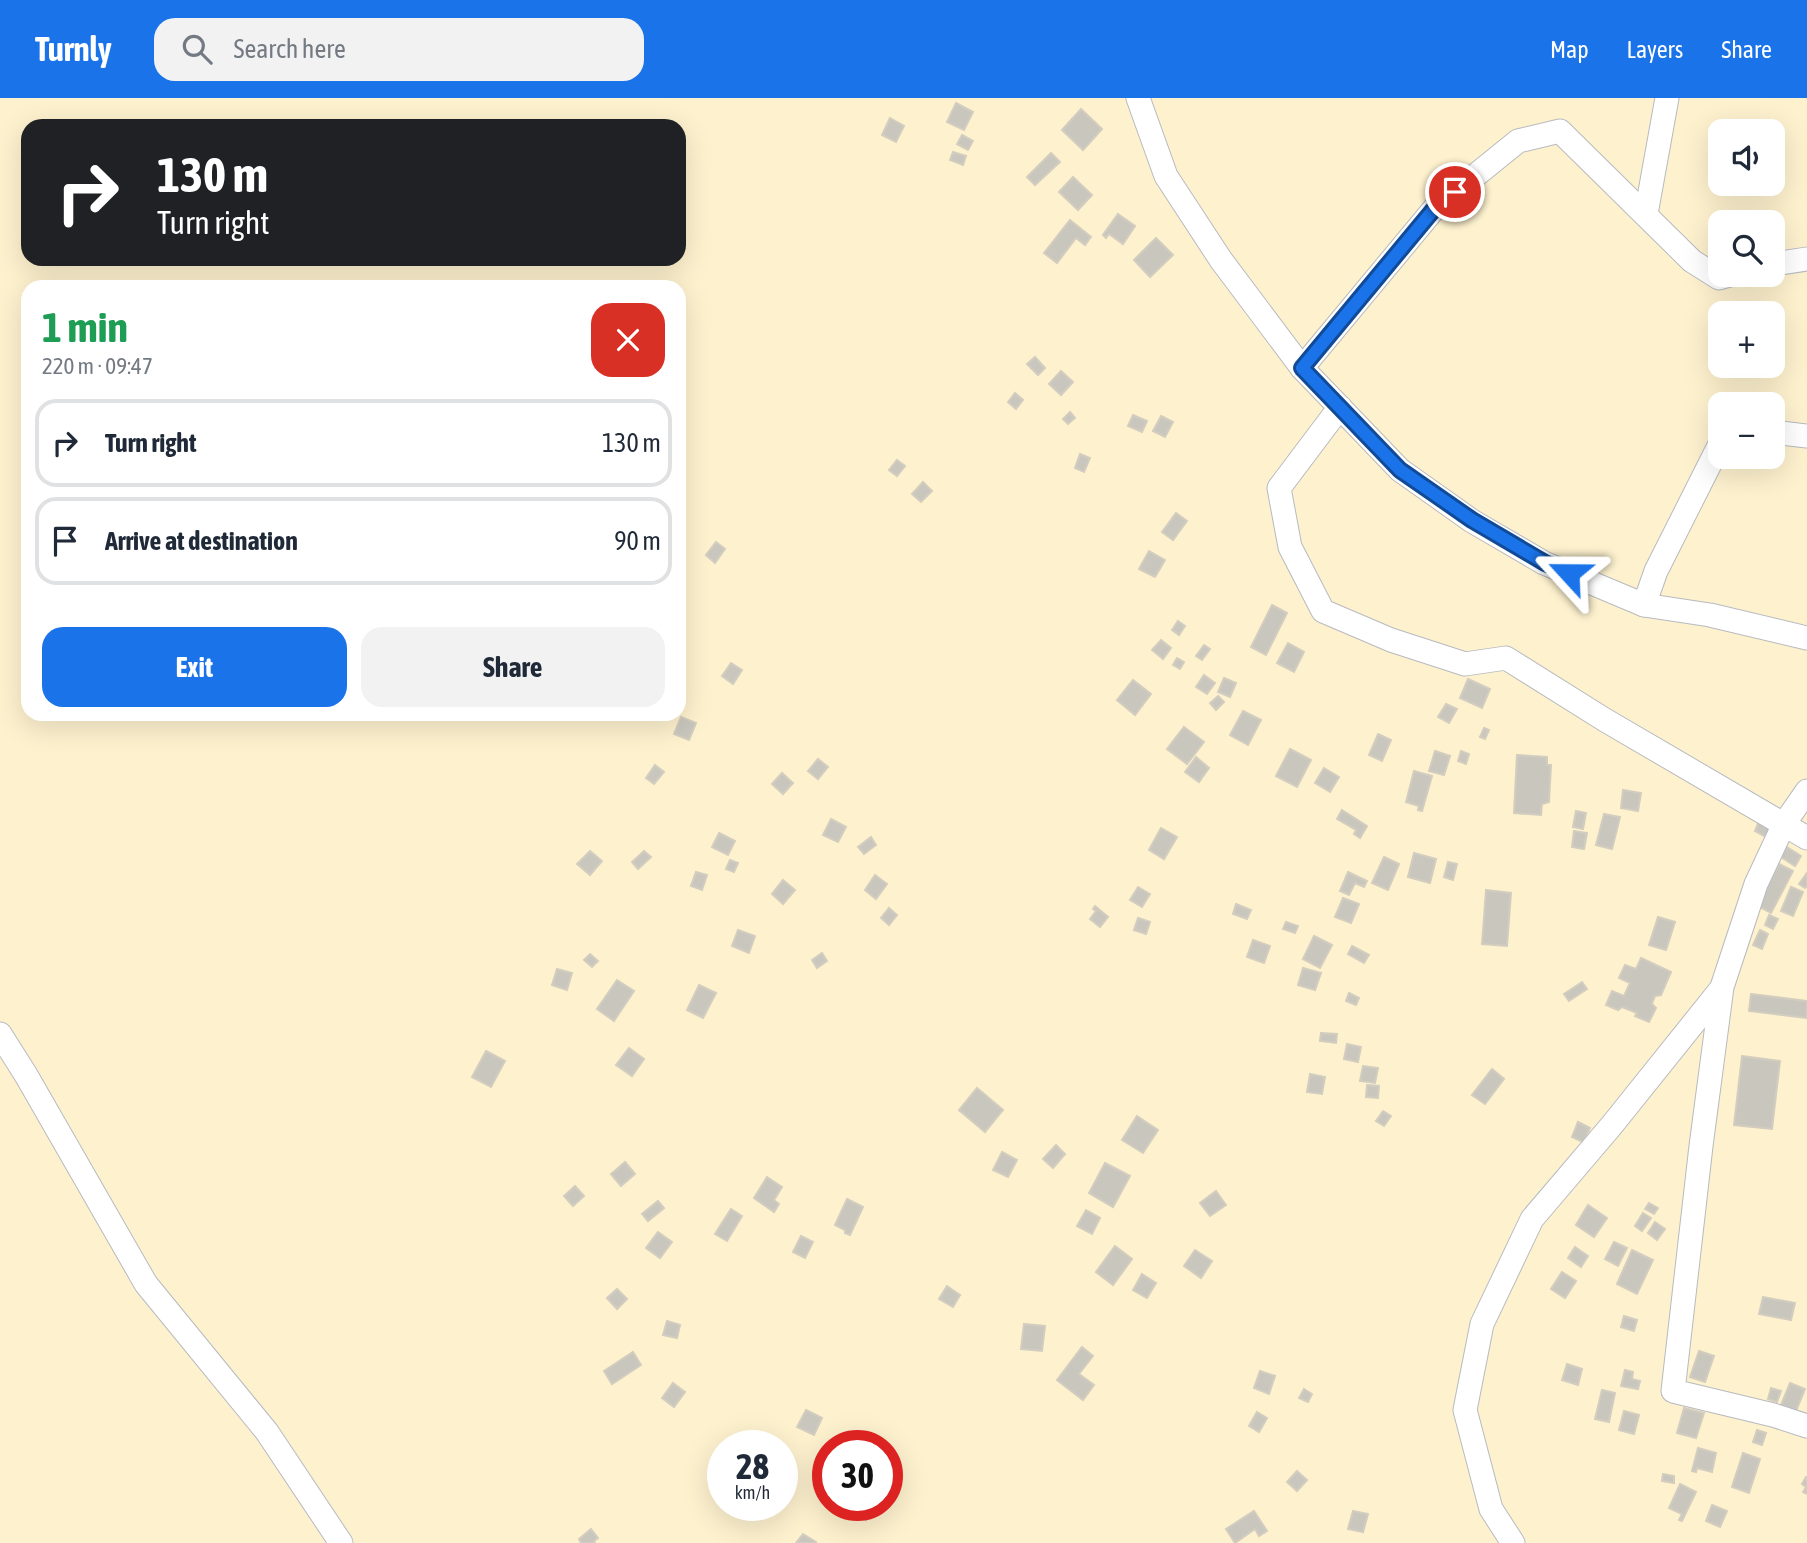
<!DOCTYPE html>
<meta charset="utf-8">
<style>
body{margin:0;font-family:"Asap Condensed",sans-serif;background:#f2f2f3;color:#1f2937;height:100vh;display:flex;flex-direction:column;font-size:26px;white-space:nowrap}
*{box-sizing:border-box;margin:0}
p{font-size:23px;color:#747a83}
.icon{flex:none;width:38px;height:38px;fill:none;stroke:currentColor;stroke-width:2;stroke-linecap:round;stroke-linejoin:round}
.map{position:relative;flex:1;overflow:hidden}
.panel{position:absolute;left:21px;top:182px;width:665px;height:441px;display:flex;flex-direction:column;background:#fff;border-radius:21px;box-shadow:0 7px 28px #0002}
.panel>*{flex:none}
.top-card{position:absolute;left:21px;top:21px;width:665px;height:147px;border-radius:21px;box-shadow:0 7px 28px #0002;background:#202124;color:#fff;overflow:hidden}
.tools{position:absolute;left:1708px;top:21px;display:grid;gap:14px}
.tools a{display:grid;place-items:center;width:77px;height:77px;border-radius:14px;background:#fff;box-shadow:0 7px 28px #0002;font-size:35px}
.speed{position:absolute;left:707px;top:1332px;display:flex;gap:14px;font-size:35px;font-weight:700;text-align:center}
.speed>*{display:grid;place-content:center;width:91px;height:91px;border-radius:50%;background:#fff;box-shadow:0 7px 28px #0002;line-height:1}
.speed small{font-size:18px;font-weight:400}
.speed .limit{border:10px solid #d22;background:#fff;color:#111}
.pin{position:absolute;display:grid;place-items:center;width:60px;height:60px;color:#fff;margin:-30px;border:4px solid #fff;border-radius:50%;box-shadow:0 2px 7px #0007}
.me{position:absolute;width:77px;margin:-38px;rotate:294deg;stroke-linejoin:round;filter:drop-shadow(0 0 5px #0008)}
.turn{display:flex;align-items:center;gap:24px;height:147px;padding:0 21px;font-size:32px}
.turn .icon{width:91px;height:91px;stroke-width:2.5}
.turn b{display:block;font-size:49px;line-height:60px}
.round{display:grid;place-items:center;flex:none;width:74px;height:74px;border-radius:21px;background:#f2f2f3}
.overview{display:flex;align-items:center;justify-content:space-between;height:119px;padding:0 21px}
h1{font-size:42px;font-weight:700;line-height:52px;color:#1e9e55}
.action{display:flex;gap:14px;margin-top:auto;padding:14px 21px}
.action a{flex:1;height:80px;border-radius:21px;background:#1a73e8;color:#fff;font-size:28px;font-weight:700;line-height:80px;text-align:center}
.action a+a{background:#f2f2f3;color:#1f2937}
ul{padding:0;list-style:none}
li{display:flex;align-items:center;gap:21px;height:88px;margin:0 14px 10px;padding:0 7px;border:4px solid #e0e1e3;border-radius:21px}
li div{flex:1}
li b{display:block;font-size:26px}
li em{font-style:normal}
header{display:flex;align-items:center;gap:42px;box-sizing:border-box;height:98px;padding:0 35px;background:#1a73e8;color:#fff}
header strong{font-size:33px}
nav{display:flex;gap:38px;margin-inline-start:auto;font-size:24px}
.search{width:490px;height:63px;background:#f2f2f3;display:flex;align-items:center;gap:18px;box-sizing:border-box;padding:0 24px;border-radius:21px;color:#747a83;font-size:26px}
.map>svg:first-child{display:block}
</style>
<header>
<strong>Turnly</strong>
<div class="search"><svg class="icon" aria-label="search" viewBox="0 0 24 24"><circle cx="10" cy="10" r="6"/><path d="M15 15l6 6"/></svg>Search here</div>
<nav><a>Map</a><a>Layers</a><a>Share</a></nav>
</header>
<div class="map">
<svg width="1807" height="1445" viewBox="0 0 1807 1445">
<rect width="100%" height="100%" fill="#eeebe1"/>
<path fill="#fdf1ce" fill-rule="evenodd" d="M0,0H1807V1445H0ZM28,28H679V161H28ZM1720,33H1773V86H1720ZM1720,124H1773V177H1720ZM28,189H679V616H28ZM1720,215H1773V268H1720ZM1720,306H1773V359H1720ZM723,1348H782V1407H723ZM828,1348H887V1407H828Z"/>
<g fill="#c9c6be" stroke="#d3cdbf" stroke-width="2">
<polygon points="956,5 973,14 964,32 947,24"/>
<polygon points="1081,11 1102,31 1083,52 1062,32"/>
<polygon points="890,20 904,28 896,44 882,37"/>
<polygon points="962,37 973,43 968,52 957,46"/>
<polygon points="953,54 966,58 963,67 950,62"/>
<polygon points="1051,55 1060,64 1035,87 1027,79"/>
<polygon points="1073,79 1092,97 1078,112 1059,94"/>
<polygon points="1118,116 1135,128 1123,146 1109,136 1106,140 1103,137"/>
<polygon points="1070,122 1091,139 1085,147 1076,140 1057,165 1044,155"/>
<polygon points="1156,140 1173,157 1150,179 1134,162"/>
<polygon points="1035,259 1045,270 1038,277 1027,266"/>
<polygon points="1061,273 1073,284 1061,297 1049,286"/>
<polygon points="1015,295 1023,302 1016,311 1008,304"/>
<polygon points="1070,314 1075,320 1068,326 1063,321"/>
<polygon points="1133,317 1147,323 1142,334 1128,328"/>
<polygon points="1161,318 1173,324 1165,339 1153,333"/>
<polygon points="1080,356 1090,360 1084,374 1075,370"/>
<polygon points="897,362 905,368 897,378 889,372"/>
<polygon points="923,384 932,393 921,404 912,396"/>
<polygon points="1176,415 1187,423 1173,442 1162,434"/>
<polygon points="716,444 725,451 715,465 706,457"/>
<polygon points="1149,453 1165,462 1155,479 1139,471"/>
<polygon points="1272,507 1287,515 1266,557 1251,549"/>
<polygon points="1178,523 1185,528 1179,537 1172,532"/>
<polygon points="1161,542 1171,550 1163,561 1152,552"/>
<polygon points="1288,545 1304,554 1294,574 1277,565"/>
<polygon points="1204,547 1210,551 1202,562 1196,558"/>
<polygon points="1177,560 1184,564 1180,571 1173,567"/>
<polygon points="731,565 742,572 733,586 722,578"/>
<polygon points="1204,577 1215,585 1207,596 1196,589"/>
<polygon points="1224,580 1236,585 1230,599 1218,594"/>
<polygon points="1468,581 1490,591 1482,610 1460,600"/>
<polygon points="1133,582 1151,596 1135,617 1117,602"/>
<polygon points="1218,598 1224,604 1216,612 1210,605"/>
<polygon points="1446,606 1457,611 1449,625 1438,619"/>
<polygon points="1243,613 1261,622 1248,647 1230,637"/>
<polygon points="681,619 696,625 689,642 674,636"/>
<polygon points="1184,629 1204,644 1187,666 1167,651"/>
<polygon points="1484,630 1489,632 1485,641 1480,639"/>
<polygon points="1378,636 1391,642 1382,663 1369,657"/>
<polygon points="1290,651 1311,662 1297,689 1276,678"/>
<polygon points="1435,653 1450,658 1444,677 1429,673"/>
<polygon points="1461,653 1469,656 1466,666 1458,663"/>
<polygon points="1517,657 1547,659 1547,667 1551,667 1549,704 1542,706 1541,717 1514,715"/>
<polygon points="1196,659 1209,670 1199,684 1185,674"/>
<polygon points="818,661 828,669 818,681 808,673"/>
<polygon points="655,667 664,674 654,686 646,680"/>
<polygon points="1324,670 1339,679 1330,694 1315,685"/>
<polygon points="1414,673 1432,678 1422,713 1418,712 1419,708 1406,704"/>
<polygon points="782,675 793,685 783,696 772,686"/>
<polygon points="1623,692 1641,695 1638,713 1621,710"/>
<polygon points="1342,712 1367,728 1360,740 1354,736 1356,732 1337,721"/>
<polygon points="1576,713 1586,715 1583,731 1573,729"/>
<polygon points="1604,716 1620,719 1612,751 1596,747"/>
<polygon points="831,721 846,729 838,744 823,737"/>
<polygon points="1759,723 1772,729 1768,740 1755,733"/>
<polygon points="1161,730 1177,739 1164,761 1149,752"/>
<polygon points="1574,733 1587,735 1584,751 1572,749"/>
<polygon points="719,735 735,743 728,757 712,749"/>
<polygon points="871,739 876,747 864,756 858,749"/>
<polygon points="1787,749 1801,758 1795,768 1781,759"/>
<polygon points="590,753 602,763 590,777 577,766"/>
<polygon points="644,753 651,759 638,771 632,764"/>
<polygon points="1414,755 1436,761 1430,785 1408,779"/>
<polygon points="1384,759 1399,766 1388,792 1372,785"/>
<polygon points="730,762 738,765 734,774 726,771"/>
<polygon points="1448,764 1457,766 1453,782 1444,779"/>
<polygon points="1779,766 1793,773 1771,815 1758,808"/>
<polygon points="696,774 707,777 702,792 691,788"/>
<polygon points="1348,774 1367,783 1364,789 1355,785 1349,797 1340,793"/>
<polygon points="1807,775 1807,788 1805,790 1799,786"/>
<polygon points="875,777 887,786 876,801 865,792"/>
<polygon points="783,782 795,792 783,806 772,796"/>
<polygon points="1138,789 1150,796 1142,809 1130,802"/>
<polygon points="1791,789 1803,794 1793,818 1781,813"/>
<polygon points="1486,792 1511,795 1507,848 1482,846"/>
<polygon points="1343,800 1359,806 1351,825 1335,819"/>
<polygon points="1236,806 1251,812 1247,821 1233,816"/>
<polygon points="1095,808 1108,819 1100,829 1090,821 1096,813 1093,811"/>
<polygon points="889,810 897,817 889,827 881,820"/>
<polygon points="1769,817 1778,821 1773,831 1765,827"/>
<polygon points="1658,819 1675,824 1666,852 1649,847"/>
<polygon points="1138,820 1150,824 1146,836 1134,832"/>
<polygon points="1286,824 1298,828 1295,835 1283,831"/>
<polygon points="738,832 755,838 749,855 732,848"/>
<polygon points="1760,832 1768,836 1762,851 1753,847"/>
<polygon points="1314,838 1332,847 1320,870 1303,861"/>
<polygon points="1253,842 1270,848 1264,865 1247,859"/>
<polygon points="1352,848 1369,857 1364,865 1348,856"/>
<polygon points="822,855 827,863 817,870 812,862"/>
<polygon points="590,856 598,863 592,869 584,862"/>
<polygon points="1641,860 1671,874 1661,897 1655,898 1652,906 1656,910 1649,924 1635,918 1637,915 1622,909 1618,912 1606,907 1612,893 1624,898 1630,885 1619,880 1625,867 1636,871"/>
<polygon points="1303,870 1321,875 1315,892 1298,887"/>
<polygon points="557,871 572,875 567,892 552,887"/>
<polygon points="617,882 634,893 614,923 597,911"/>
<polygon points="1582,884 1587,891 1569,903 1564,896"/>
<polygon points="699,887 716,895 703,920 687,912"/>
<polygon points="1349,895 1359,900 1356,907 1346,903"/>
<polygon points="1751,896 1807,903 1807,920 1749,913"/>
<polygon points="1321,935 1337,936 1336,945 1320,943"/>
<polygon points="1347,946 1361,949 1358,964 1344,961"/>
<polygon points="629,950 644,961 632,978 616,967"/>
<polygon points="486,953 505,963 491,989 472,979"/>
<polygon points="1742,958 1780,963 1772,1031 1734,1027"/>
<polygon points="1363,968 1378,970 1375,985 1360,983"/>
<polygon points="1492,971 1504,981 1485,1006 1472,997"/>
<polygon points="1310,976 1325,979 1322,996 1307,994"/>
<polygon points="1367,987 1379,988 1378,1000 1366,999"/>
<polygon points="977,990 1003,1012 985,1034 959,1012"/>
<polygon points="1383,1013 1391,1018 1384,1028 1376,1023"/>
<polygon points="1137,1018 1158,1032 1143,1055 1122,1042"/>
<polygon points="1578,1024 1590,1030 1583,1044 1572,1039"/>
<polygon points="1056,1047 1065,1056 1053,1070 1043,1061"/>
<polygon points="1002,1054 1017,1062 1008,1079 993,1072"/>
<polygon points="625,1064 635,1076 621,1088 611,1076"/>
<polygon points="1105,1065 1130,1078 1113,1109 1089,1095"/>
<polygon points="767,1079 782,1089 774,1102 779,1106 774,1114 754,1100"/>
<polygon points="575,1088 584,1098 573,1108 564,1098"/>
<polygon points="1216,1093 1226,1107 1210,1118 1200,1105"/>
<polygon points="847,1101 863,1109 850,1137 845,1135 845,1132 835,1127"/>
<polygon points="658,1103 664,1110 648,1123 642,1116"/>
<polygon points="1649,1105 1658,1110 1654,1116 1645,1111"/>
<polygon points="1588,1107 1607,1120 1594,1139 1576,1127"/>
<polygon points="731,1111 742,1118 727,1143 715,1136"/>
<polygon points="1086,1112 1100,1120 1092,1136 1077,1128"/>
<polygon points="1643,1115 1651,1120 1642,1133 1635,1128"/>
<polygon points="1655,1124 1665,1131 1657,1142 1648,1135"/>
<polygon points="658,1134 672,1144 660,1160 646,1150"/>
<polygon points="801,1138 813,1144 805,1160 793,1154"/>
<polygon points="1614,1144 1627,1150 1618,1168 1605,1161"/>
<polygon points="1115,1148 1132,1161 1113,1187 1096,1174"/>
<polygon points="1575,1149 1588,1158 1581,1169 1568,1160"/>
<polygon points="1195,1152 1212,1163 1201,1180 1184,1168"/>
<polygon points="1632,1152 1653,1162 1637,1196 1617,1186"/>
<polygon points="1562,1174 1576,1183 1565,1200 1551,1191"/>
<polygon points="1142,1176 1156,1185 1147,1200 1133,1192"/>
<polygon points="947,1188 960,1197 953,1209 939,1201"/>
<polygon points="617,1191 627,1201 617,1211 607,1200"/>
<polygon points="1763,1199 1795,1205 1791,1222 1759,1216"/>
<polygon points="1624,1218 1637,1222 1634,1233 1621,1229"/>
<polygon points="667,1223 680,1227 677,1240 663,1237"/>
<polygon points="1024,1226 1045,1228 1042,1253 1021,1251"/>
<polygon points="1082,1249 1093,1258 1079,1276 1094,1287 1083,1302 1057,1282"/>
<polygon points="1699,1253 1714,1258 1705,1284 1690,1279"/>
<polygon points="633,1254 641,1267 612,1286 604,1273"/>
<polygon points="1567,1266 1582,1271 1578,1287 1562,1282"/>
<polygon points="1625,1272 1633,1274 1632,1281 1640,1283 1638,1291 1621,1288"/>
<polygon points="1260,1273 1275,1278 1269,1296 1254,1290"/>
<polygon points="673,1285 685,1294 674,1309 662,1300"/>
<polygon points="1790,1285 1805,1291 1796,1313 1781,1307"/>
<polygon points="1771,1290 1781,1293 1777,1304 1768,1301"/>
<polygon points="1304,1291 1312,1296 1308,1304 1299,1300"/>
<polygon points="1602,1292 1615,1295 1609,1324 1595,1321"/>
<polygon points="1684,1310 1704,1315 1696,1340 1677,1335"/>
<polygon points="806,1312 822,1320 814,1337 797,1329"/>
<polygon points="1624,1313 1639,1317 1634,1336 1619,1332"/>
<polygon points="1257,1314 1267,1320 1259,1334 1249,1328"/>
<polygon points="1757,1332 1766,1335 1762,1347 1753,1344"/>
<polygon points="1698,1350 1716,1355 1712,1374 1697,1370 1696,1374 1692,1373"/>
<polygon points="1743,1355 1760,1361 1749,1395 1732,1389"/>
<polygon points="1297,1373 1307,1382 1297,1393 1287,1384"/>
<polygon points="1663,1376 1674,1378 1674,1385 1662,1383"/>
<polygon points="1806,1379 1807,1379 1807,1396 1803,1394 1806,1389 1802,1386"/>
<polygon points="1680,1386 1696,1394 1682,1423 1679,1422 1682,1416 1669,1410"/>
<polygon points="854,1407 869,1407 874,1410 866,1422 851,1411"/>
<polygon points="1712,1407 1727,1413 1720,1429 1706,1423"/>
<polygon points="1254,1413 1267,1433 1259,1438 1255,1431 1235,1445 1226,1431"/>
<polygon points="1353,1413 1368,1416 1363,1434 1348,1431"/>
<polygon points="591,1431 598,1440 594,1443 595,1445 581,1445 579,1441"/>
<polygon points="803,1436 816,1444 816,1445 796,1445"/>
</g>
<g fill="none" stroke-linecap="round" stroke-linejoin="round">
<g stroke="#b7babf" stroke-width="25">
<g id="minor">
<polyline points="1138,0 1166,78 1221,162 1302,270 1400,372 1472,423 1544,465 1644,507 1710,517 1807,540"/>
<polyline points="1646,116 1667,0"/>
<polyline points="1773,166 1807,161"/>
<polyline points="1302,270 1434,111 1518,43 1560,33 1692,163 1719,180 1730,177"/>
<polyline points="1340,309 1279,390 1290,449 1323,513 1391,542 1465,566 1506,560 1605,622 1807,740"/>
<polyline points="1773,334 1807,338"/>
<polyline points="1644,507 1656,473 1720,346"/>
<polyline points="1807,693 1784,726 1756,786 1722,889 1701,1048 1673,1293 1773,1317 1807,1328"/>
<polyline points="0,936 26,977 146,1186 267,1334 341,1445"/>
<polyline points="1513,1445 1491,1411 1465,1312 1482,1226 1532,1121 1612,1027 1721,891"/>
</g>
</g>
<use href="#minor" stroke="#fff" stroke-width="23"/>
</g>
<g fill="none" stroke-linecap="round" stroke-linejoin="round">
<g stroke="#114b97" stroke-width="18">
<polyline id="route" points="1455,94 1434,111 1302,270 1400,372 1472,422 1545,465 1569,475"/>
</g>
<use href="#route" stroke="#1a73e8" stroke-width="12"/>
</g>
</svg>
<div class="tools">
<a><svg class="icon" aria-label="sound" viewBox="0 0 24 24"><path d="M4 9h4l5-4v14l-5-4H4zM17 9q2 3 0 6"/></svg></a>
<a><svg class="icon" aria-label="search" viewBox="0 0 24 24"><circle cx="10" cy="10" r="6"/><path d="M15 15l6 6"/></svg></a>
<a>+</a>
<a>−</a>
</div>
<div class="speed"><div>28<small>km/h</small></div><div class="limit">30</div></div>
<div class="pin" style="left:1455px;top:94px;background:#d93025"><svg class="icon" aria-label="arrive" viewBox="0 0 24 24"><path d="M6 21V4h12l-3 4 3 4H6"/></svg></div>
<svg class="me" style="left:1569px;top:475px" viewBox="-20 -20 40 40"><path d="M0-17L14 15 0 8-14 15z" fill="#1a73e8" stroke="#fff" stroke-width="4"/></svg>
<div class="top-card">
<div class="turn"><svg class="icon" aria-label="right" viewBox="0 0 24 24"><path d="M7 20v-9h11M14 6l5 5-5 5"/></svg><div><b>130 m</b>Turn right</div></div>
</div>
<section class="panel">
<div class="overview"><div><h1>1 min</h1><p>220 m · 09:47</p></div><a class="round" style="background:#d93025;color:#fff"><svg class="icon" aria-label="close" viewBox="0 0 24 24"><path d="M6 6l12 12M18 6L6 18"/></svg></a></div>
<ul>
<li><svg class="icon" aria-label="right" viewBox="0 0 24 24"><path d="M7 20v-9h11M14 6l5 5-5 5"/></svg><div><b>Turn right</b></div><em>130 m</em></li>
<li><svg class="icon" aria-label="arrive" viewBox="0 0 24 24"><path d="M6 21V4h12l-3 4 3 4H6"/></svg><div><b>Arrive at destination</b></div><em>90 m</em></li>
</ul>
<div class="action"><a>Exit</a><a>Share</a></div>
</section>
</div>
